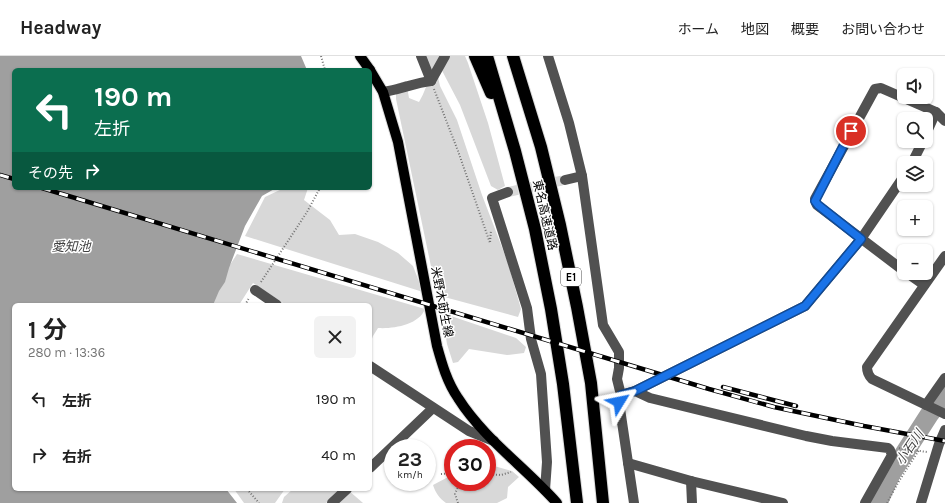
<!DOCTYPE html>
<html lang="ja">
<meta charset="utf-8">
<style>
body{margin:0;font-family:Karla,"Noto Sans JP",sans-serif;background:#f2f2f2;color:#222;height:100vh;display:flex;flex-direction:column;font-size:15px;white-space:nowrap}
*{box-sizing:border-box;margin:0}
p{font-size:13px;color:#767676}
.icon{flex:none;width:22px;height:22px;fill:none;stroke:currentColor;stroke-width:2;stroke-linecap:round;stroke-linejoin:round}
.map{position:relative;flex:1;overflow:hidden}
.sheet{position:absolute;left:12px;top:247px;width:360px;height:188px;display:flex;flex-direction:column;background:#fff;border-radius:6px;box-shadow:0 1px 3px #0004}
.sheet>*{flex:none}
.top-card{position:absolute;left:12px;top:12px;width:360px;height:122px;border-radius:6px;box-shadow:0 1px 3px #0004;background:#0b6e4f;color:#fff;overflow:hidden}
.tools{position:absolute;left:897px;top:12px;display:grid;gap:8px}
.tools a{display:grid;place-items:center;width:36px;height:36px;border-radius:6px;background:#fff;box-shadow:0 1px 3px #0004;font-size:20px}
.speed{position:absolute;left:384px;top:383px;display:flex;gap:8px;font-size:20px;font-weight:700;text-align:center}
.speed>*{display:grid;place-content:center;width:52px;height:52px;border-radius:50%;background:#fff;box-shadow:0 1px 3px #0004;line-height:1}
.speed small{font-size:10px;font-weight:400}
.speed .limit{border:6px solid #d22;background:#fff;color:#111}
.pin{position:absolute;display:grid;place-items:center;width:34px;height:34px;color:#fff;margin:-17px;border:2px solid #fff;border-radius:50%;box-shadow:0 1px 4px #0007}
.me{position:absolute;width:44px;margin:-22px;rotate:55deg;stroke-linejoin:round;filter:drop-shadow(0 0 3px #0008)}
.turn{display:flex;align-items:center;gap:14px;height:84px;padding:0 16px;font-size:18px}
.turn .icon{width:52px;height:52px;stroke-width:2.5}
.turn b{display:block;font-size:28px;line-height:34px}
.then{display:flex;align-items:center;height:38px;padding:0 16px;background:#0003;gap:8px;font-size:15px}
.round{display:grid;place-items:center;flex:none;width:42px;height:42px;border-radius:6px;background:#f2f2f2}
.headline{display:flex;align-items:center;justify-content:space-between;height:68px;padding:0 16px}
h1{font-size:24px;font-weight:700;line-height:30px}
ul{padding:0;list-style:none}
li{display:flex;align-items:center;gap:12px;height:56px;padding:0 16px}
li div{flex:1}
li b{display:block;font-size:15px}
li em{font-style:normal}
header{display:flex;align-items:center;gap:24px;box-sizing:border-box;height:56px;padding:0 20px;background:#fff;border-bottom:1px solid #e0e0e0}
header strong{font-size:19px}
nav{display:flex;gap:22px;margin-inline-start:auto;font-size:14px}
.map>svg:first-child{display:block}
</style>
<header>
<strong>Headway</strong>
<nav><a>ホーム</a><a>地図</a><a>概要</a><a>お問い合わせ</a></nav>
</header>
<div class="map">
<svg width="945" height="447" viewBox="0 0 945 447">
<rect width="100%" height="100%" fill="#fff"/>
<g fill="#d8d8d8">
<path d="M425,0H465L468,7L488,67L505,130L498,134L491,130L460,49L437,5L436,12L440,30L457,64L482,139L508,207L521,253L518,261L437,239L396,43V28L406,25L409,42L419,46C428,31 431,17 425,0Z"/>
<polygon points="284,132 308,132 304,144 330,164 339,179 355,178 378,186 398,197 413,210 423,236 245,180 265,141"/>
<path d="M237,198L425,253C419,269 393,273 378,272L373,280L370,288V249H286L253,227L239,249H204Z"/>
<polygon points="442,257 516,282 526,291 524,297 507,299 469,293 458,306 453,307 447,288"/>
<path d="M487,408L512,415L519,421L508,431L507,442L497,447H446C440,443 435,436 433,429L450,420L453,417V426H487Z"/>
<polygon points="234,433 285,433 275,447 244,447"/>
<polygon points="293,433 343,433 326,447 282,447 284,441"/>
<polygon points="348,434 363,447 334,447"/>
</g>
<polygon fill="#9f9f9f" points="0,0 301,0 307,14 14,14 14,132 276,132 262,140 245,170 229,212 225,226 219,235 213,249 14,249 14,433 226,433 237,447 0,447"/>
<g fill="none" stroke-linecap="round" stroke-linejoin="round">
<polyline stroke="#9f9f9f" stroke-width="19" points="878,447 891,418 929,359 945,338"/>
<polyline stroke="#d9d9d9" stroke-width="10" stroke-dasharray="10 5" stroke-linecap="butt" points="508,136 565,124"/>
<g stroke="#dbdbdb" stroke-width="12">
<g id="major">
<polyline points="360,0 370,14"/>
<path d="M370,14L383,36L398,86L437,290C442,308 447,326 458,342C484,383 525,411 557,447"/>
</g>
</g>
<g stroke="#dbdbdb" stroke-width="14">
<g id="highway">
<polyline points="475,0 491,37"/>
<polyline points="487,0 515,95 535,173 551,253 563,328 577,447"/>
<polyline points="513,0 541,91 560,169 577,251 591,327 603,447"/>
</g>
</g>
<g stroke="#737373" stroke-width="2" stroke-dasharray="1 2" stroke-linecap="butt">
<polyline points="321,0 325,14"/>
<polyline points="434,33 458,95 490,187 491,174"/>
<polyline points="261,226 307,156 320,132"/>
<polyline points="245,249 249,242"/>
<polyline points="899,392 927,396"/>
<polyline points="441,418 453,417"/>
<polyline points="487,418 501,419 511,416"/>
<polyline points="247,433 259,447"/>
<polyline points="458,447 455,438 460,426"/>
<polyline points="887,447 899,425 919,394"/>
</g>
<g stroke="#515151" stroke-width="10">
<polyline points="421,0 431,25"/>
<polyline points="548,0 569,67 582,120 603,269 619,296 619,312 617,323 621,339 619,346 634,447"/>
<polyline points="431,25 445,0"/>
<path d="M383,36C399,34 414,27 431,25"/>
<polyline points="926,78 936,56"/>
<polyline points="912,107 923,85"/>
<polyline points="565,124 582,120"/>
<polyline points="508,136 492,142 527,252 531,283 541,318 547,406 545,434"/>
<path d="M945,200L867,311C867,316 868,319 872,323L945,358"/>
<polyline points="904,215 817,149 816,147 815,143 875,33 881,32 936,56 945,65"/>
<polyline points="907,217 924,229"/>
<polyline points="255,234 277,249"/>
<polyline points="370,310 469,375 494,385"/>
<polyline points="635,335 650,342 806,380 832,385 888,392 890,394 892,399 865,447"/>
<polyline points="621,339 635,335 805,250 861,183 904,120"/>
<polyline points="926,349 945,322"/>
<polyline points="628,407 691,425 783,447"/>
<polyline points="370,412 433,352"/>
<polyline points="691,425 692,447"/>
<polyline points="332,447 347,433"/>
<polyline points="921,447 939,388 945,374"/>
</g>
<use href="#major" stroke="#000" stroke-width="10"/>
<use href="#highway" stroke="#000" stroke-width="12"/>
<g stroke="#000" stroke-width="4.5">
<g id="rail">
<polyline points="0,119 14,123"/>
<polyline points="42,132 709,333 774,351 864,370 945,385"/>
<polyline points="723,331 796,350"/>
</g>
</g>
<use href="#rail" stroke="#fff" stroke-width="3" stroke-dasharray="9" stroke-linecap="butt"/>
</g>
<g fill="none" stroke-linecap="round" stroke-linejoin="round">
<g stroke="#114b97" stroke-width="10">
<polyline id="route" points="619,346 621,339 635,335 805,250 861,183 818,149 815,145 851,75"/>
</g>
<use href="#route" stroke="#1a73e8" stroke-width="7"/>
</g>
<g text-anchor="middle" stroke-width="3" stroke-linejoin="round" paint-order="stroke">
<rect fill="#fff" stroke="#4c4c4c" stroke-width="1" x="561" y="212" width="20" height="18" rx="3"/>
<g font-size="11" font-weight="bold" fill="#000">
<text x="571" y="225">E1</text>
</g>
<g font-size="12" fill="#000" stroke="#fff">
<text transform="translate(545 159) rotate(77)" y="4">東名高速道路</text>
<text transform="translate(442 246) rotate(79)" y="4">米野木莇生線</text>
</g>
<g font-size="13" font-style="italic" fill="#404040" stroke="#fff">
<text x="71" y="195">愛知池</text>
<text transform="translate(909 391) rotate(-56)" y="5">小石川</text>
</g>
</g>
</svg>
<div class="tools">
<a><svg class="icon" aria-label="sound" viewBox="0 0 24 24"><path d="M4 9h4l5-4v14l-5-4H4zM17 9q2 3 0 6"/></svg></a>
<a><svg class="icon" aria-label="search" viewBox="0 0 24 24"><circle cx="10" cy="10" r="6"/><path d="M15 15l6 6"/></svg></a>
<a><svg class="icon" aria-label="layers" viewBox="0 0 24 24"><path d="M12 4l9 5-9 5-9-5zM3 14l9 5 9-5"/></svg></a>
<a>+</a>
<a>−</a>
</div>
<div class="speed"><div>23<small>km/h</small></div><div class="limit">30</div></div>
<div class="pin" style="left:851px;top:75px;background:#d93025"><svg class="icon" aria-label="arrive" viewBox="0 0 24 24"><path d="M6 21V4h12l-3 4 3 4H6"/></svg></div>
<svg class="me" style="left:619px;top:346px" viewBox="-20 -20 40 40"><path d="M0-17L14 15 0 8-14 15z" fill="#1a73e8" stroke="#fff" stroke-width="4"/></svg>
<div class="top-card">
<div class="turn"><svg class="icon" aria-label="left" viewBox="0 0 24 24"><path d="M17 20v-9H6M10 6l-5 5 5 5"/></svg><div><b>190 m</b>左折</div></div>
<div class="then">その先<svg class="icon" aria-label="right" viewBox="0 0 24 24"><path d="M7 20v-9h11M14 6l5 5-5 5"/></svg></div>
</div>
<section class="sheet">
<div class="headline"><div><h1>1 分</h1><p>280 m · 13:36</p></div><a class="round"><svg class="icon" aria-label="close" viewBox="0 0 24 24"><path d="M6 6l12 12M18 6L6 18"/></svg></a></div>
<ul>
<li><svg class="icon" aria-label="left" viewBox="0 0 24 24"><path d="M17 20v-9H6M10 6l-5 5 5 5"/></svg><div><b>左折</b></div><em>190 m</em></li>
<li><svg class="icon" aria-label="right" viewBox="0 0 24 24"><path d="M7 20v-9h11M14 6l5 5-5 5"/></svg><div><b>右折</b></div><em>40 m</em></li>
</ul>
</section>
</div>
